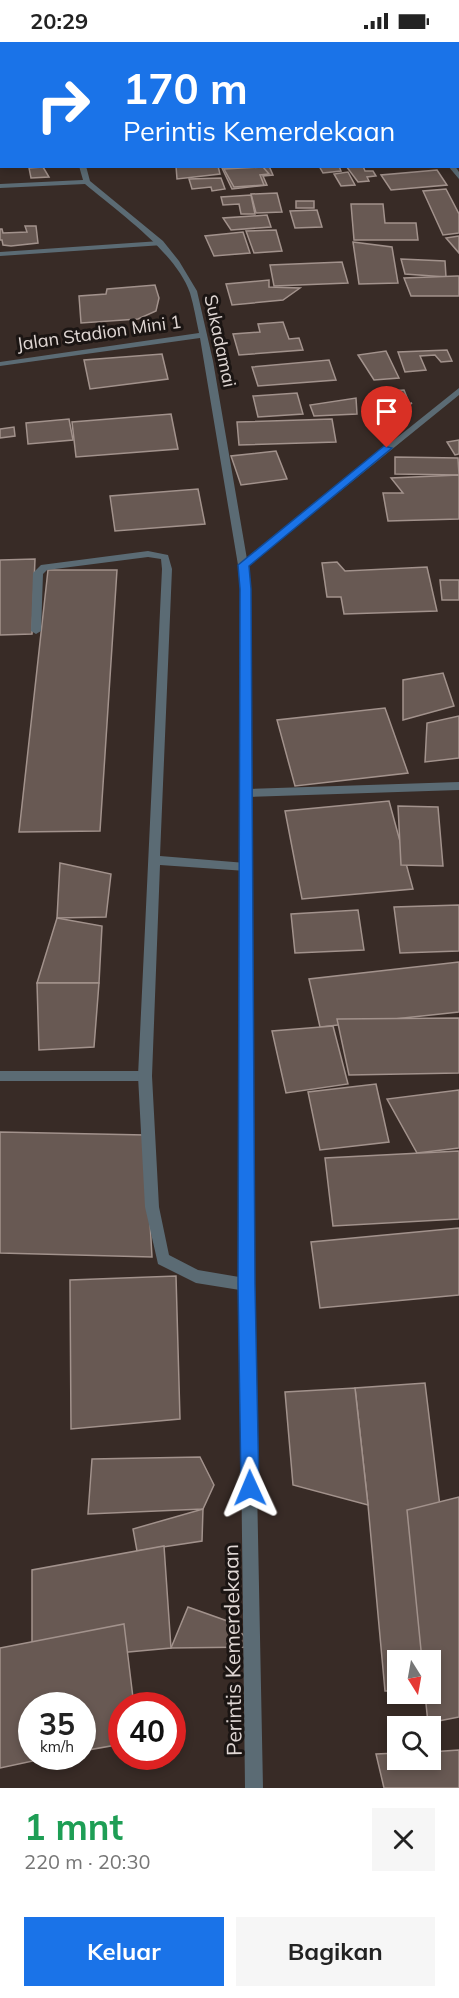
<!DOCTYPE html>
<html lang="id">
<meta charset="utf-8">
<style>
body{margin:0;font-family:Mulish,sans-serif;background:#f6f6f6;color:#222;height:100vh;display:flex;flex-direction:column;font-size:22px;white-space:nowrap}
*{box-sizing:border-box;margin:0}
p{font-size:20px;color:#767676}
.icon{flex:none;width:33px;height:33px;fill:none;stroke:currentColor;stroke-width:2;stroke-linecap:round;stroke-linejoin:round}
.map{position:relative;height:1746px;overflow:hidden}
.panel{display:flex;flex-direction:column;background:#fff;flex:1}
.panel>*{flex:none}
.top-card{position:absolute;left:0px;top:0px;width:459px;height:126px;box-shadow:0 3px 9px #0003;background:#1a73e8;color:#fff;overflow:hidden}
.needle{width:39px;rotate:169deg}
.fabs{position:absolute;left:387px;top:1608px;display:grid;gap:12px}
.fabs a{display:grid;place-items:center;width:54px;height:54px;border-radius:0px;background:#fff;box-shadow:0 3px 9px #0003;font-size:30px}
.speed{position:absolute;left:18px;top:1650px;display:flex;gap:12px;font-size:30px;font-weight:700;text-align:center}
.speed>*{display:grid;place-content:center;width:78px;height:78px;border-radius:50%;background:#fff;box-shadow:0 3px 9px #0003;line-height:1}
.speed small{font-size:15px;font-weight:400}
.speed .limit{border:9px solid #d22;background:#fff;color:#111}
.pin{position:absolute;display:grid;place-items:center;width:51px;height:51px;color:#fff;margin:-62px -26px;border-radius:50% 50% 50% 0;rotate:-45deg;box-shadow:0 0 6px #0007}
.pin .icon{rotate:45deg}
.me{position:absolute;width:66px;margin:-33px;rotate:359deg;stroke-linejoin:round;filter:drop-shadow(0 0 4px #0008)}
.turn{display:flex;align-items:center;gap:21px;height:126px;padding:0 24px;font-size:27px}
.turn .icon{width:78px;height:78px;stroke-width:2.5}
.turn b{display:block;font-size:42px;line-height:51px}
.round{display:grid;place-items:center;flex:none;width:63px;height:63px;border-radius:0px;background:#f6f6f6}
.summary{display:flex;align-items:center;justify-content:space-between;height:102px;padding:0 24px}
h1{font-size:36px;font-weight:700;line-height:45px;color:#1e9e55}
.action{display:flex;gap:12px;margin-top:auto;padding:12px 24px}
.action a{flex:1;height:69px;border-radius:0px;background:#1a73e8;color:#fff;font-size:24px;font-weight:700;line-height:69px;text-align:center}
.action a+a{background:#f6f6f6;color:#222}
.status{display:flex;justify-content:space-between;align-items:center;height:42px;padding:0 30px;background:#fff;direction:ltr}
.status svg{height:16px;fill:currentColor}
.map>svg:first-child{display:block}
</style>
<div class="status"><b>20:29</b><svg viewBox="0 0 49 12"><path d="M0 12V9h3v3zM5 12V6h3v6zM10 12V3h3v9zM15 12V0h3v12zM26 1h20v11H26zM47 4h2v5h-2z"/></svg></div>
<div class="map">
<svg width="459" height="1746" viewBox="0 0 459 1746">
<rect width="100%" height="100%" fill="#382b26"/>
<g fill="#685953" stroke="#a2928c" stroke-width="1.5">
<polygon points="176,124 218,124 220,132 177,137"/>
<polygon points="269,124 273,133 263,134 267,143 232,147 222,126"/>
<polygon points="319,124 339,124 341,129 323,131"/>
<polygon points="346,124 363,124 365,129 373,129 376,134 367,135 369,139 358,140"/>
<polygon points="43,125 49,135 31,136 29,126"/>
<polygon points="263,125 269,132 260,133 264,143 234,145 224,127"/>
<polygon points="437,128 447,143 391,148 381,133"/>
<polygon points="348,130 355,143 341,144 334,132"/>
<polygon points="221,136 225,147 212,149 211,145 192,147 189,137"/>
<polygon points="446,147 459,172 459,191 443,193 423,149"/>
<polygon points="277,151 282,170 256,171 251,152"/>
<polygon points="251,153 255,172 241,172 239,162 223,163 221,155"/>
<rect x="296" y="159" width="18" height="7"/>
<polygon points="351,162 383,162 385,181 416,181 418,198 354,198"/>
<polygon points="317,168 322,185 295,186 290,169"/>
<polygon points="267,173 271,185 231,188 223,176"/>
<polygon points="25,184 36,184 38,201 11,204 3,203 2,198 0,198 0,187 2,187 3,191 27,190"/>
<polygon points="276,188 282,209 254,211 246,189"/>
<polygon points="243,190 250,211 214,214 205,194"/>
<polygon points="459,194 459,211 446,196"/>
<polygon points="353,200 392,205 398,241 359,242"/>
<polygon points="401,217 445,219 446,235 405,232"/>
<polygon points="342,220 348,241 274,244 270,223"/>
<polygon points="457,234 459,234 459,254 411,254 404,236"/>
<polygon points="269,238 269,245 300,246 283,258 232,263 226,242"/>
<polygon points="155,243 159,256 156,269 138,277 81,281 79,254 106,252 107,247"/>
<polygon points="283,280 289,297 299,296 303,308 239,313 233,292 260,290 258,282"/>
<polygon points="447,308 452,319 441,320 435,313 420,314 426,328 405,330 398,310"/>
<polygon points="386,309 399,336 374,338 358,313"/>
<polygon points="162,312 168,337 90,347 84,318"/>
<polygon points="329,318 336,338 258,344 252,325"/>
<polygon points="404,348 408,358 378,360 374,350"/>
<polygon points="297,351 303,372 258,375 253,354"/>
<polygon points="356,356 357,372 314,374 310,363"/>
<polygon points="412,361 389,376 383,365"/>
<polygon points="171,372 178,407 76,415 72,380"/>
<polygon points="69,377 73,398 28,402 26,381"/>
<polygon points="332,377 336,400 239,403 237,380"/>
<polygon points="14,385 15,394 0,396 0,387"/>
<polygon points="459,398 459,412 455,413 447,400"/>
<polygon points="276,409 287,437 241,443 231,414"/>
<polygon points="395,415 458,416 459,433 395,432"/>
<polygon points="459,433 459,477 388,479 383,451 403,451 391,436"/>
<polygon points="198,447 205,482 115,489 110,454"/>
<polygon points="35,517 32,592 0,593 0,518"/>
<polygon points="337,520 345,529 427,525 437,569 344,572 341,555 327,555 322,521"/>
<polygon points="48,528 117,528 100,789 19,790"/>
<polygon points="440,538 459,538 459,558 442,558"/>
<polygon points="443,631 454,664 403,678 403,638"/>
<polygon points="385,666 408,731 295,744 277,678"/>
<polygon points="459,674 459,716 425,720 427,681"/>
<polygon points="389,759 413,847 302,857 285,769"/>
<polygon points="398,764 438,765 443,824 401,823"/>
<polygon points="60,821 111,832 106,875 57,876"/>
<polygon points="459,863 459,909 400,911 394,865"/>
<polygon points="358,868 364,908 295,911 291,872"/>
<polygon points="57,876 102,884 99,941 37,941"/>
<polygon points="459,920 459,970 320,985 309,937"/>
<polygon points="37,941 99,941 94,1005 39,1008"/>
<polygon points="459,976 459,1031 349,1033 337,977"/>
<polygon points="333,984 348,1042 286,1051 272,989"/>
<polygon points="376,1042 389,1100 320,1108 308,1050"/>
<polygon points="459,1048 459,1106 417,1111 387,1057"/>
<polygon points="0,1090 145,1093 152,1215 0,1211"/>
<polygon points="459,1109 459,1177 333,1184 325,1116"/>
<polygon points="459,1186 459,1253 320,1266 311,1200"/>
<polygon points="176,1234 180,1377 71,1387 70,1238"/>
<polygon points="425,1341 459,1621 459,1646 430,1648 430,1618 398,1618 398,1649 385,1649 368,1463 355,1346"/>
<polygon points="355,1346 368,1463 293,1443 285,1350"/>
<polygon points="200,1415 214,1443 203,1467 88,1472 92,1417"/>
<polygon points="459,1455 459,1675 428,1681 425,1652 430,1652 430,1618 422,1618 407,1468"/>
<polygon points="203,1467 202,1499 137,1509 133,1487"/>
<polygon points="164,1504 171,1606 32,1619 32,1528"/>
<polygon points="188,1565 233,1581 253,1605 171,1606"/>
<polygon points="124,1582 134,1664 122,1664 122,1702 82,1709 82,1664 32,1664 32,1714 56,1714 0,1726 0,1606"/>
<polygon points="459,1708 459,1746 384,1746 376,1712 398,1711 398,1718 430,1718 430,1710"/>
</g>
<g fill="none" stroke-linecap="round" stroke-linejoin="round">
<g fill="#5b6b74" fill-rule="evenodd">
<polygon points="160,199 163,199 163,203 0,214 0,210"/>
<polygon points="0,1029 145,1029 150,1030 152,1034 150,1038 145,1039 0,1039"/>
</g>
<g fill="#5b6b74" fill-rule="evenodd">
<rect x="50" y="0" width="6" height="2"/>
<polygon points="295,0 317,0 290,2"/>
<polygon points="362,0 368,0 369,2 363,2"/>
<rect x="0" y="19" width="2" height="4"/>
<rect x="0" y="66" width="2" height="4"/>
<path d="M79,124H86L90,139L163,199L179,219L197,249L213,319L248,523L246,525L243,526L238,523L200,296L0,324V320L199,291C196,278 194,264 190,251C176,210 118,170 85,142L0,146V142L83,138Z"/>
<polygon points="448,124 455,124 459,130 459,137"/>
<polygon points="148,509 168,513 172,527 160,814 246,821 252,825 246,829 160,823 152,1034 159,1165 169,1213 198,1228 251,1237 253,1242 251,1247 246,1249 196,1241 158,1222 145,1165 138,1034 162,527 161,517 148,515 47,528 43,532 41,589 36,592 31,589 33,531 41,523"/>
<polygon points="459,740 459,748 247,755 241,751 247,747"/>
</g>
<polygon fill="#5b6b74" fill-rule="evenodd" points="459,346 459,353 248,524 251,547 253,1242 263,1746 245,1746 239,1242 241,547 238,523"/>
</g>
<polygon fill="#1a73e8" stroke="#114b97" stroke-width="1.5" points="384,404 392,406 249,524 251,547 255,1242 259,1446 256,1453 250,1455 244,1453 241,1446 238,1242 240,547 238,523"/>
<g text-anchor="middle" stroke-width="6" stroke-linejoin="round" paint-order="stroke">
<g font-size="18" fill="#e0d7d4" stroke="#1b1513">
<text transform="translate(99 291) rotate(-8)" y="6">Jalan Stadion Mini 1</text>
<text transform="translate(220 299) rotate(78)" y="6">Sukadamai</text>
</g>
<g font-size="21" fill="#e0d7d4" stroke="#1b1513">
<text transform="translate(233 1608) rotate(-91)" y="7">Perintis Kemerdekaan</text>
</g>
</g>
</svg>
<div class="fabs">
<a><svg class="needle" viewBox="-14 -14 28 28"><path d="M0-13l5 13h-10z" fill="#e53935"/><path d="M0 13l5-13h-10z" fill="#767676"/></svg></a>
<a><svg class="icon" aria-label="search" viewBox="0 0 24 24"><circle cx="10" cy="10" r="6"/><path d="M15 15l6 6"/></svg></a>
</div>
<div class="speed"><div>35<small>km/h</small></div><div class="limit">40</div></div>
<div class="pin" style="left:387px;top:406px;background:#d93025"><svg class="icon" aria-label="arrive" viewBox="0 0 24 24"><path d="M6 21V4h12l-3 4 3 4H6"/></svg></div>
<svg class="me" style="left:250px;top:1446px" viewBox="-20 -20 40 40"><path d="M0-17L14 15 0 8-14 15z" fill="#1a73e8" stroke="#fff" stroke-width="4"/></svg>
<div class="top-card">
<div class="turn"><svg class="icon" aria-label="right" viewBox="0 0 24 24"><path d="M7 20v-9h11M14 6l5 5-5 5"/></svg><div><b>170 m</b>Perintis Kemerdekaan</div></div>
</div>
</div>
<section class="panel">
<div class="summary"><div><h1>1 mnt</h1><p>220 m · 20:30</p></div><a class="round"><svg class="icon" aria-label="close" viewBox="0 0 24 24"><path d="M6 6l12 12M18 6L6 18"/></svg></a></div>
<div class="action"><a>Keluar</a><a>Bagikan</a></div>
</section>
